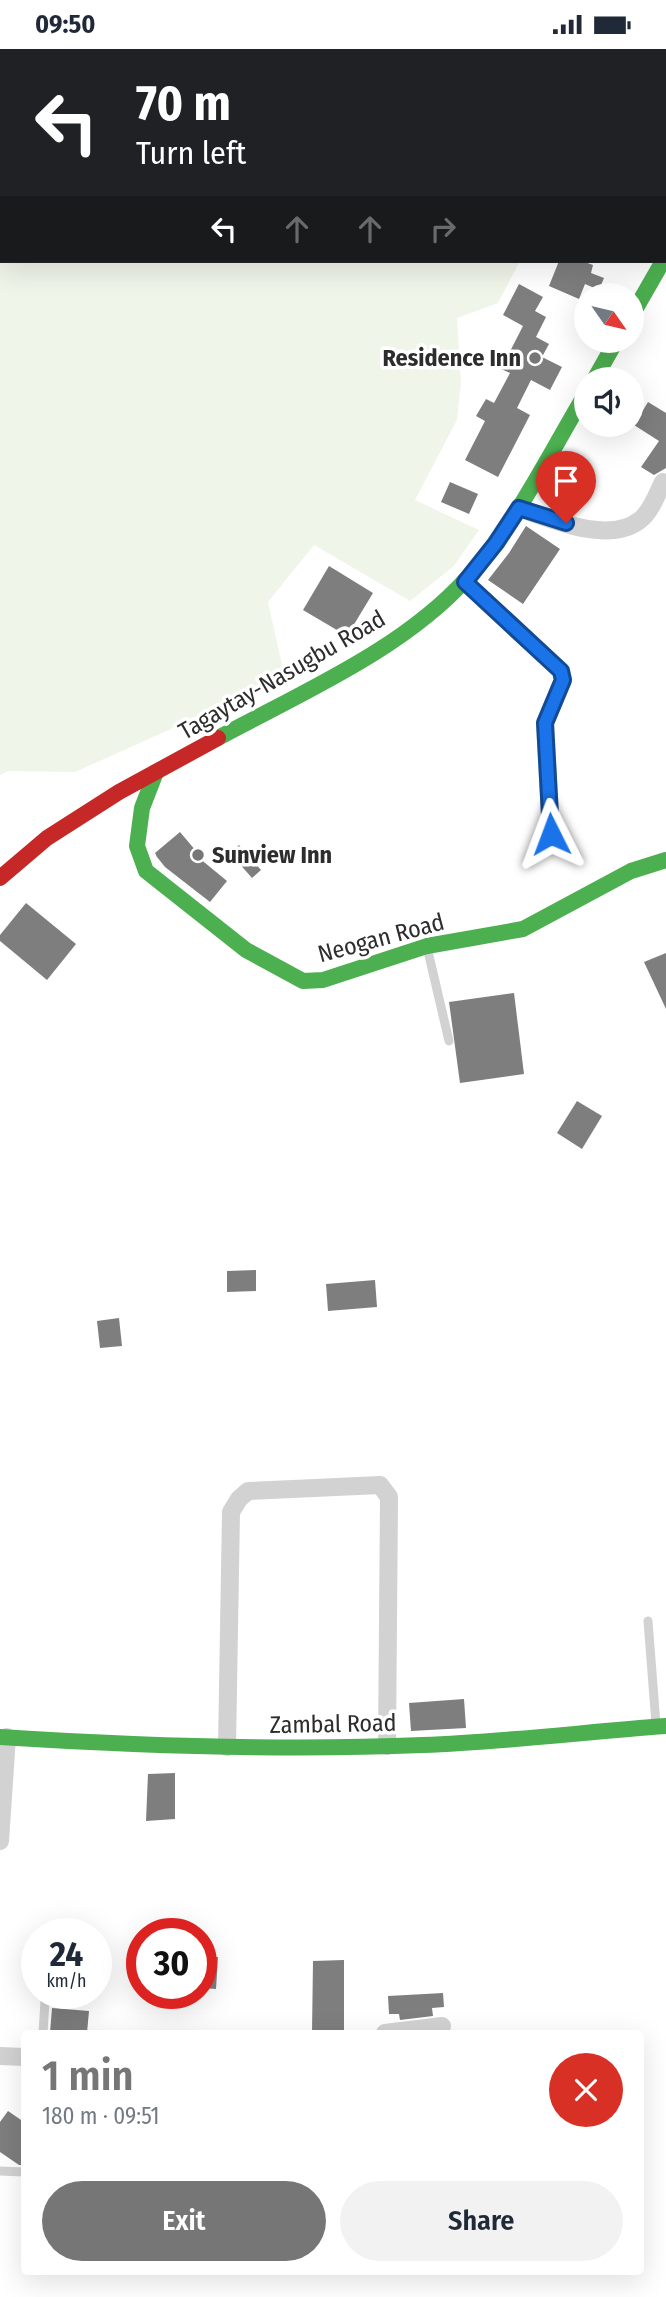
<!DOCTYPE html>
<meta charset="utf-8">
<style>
body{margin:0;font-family:"Fira Sans Condensed",sans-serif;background:#f2f2f3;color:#1f2937;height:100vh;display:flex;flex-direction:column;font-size:26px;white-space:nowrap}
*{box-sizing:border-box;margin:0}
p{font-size:23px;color:#747a83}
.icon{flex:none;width:38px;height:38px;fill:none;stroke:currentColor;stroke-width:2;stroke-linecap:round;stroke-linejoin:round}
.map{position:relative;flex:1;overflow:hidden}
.side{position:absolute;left:21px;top:1981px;width:623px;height:245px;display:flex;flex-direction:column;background:#fff;border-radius:7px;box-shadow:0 7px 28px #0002}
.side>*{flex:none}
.banner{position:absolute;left:0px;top:0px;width:667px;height:214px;box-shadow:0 7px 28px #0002;background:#202124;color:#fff;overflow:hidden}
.needle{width:46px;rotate:124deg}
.tools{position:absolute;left:574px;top:234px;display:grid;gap:14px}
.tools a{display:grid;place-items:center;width:70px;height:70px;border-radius:50%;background:#fff;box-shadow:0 7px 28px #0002;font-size:35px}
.speed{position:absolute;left:21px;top:1869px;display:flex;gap:14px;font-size:35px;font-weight:700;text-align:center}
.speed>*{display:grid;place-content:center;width:91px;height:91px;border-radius:50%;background:#fff;box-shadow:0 7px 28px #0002;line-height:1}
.speed small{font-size:18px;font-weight:400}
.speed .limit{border:10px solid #d22;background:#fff;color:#111}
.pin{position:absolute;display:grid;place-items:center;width:60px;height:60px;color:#fff;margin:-72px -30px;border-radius:50% 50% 50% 0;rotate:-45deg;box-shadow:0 0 7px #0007}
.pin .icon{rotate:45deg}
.me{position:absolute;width:77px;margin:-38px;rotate:357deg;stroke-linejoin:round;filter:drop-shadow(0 0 5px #0008)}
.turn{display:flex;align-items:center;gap:24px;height:147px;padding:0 21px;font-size:32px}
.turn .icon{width:91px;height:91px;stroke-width:2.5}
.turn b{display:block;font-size:49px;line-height:60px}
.lanes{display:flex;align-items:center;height:66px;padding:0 21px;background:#0003;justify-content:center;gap:35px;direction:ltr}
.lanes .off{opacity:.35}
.round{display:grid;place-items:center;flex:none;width:74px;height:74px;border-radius:37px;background:#f2f2f3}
.headline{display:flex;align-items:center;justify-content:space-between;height:119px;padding:0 21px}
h1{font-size:42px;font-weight:600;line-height:52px;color:#767676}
.cta{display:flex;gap:14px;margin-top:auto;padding:14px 21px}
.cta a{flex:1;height:80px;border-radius:42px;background:#767676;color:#fff;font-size:28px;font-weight:600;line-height:80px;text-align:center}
.cta a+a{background:#f2f2f3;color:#1f2937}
.status{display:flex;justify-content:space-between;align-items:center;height:49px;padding:0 35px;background:#fff;direction:ltr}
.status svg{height:19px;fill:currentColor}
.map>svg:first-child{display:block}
</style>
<div class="status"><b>09:50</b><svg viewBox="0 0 49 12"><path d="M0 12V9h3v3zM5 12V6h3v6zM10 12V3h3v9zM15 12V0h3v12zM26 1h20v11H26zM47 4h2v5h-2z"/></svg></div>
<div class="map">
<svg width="666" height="2248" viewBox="0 0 666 2248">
<rect width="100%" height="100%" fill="#fff"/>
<polygon fill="#f0f5ea" points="0,0 666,0 665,150 665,2 2,2 2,212 520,212 498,254 457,269 461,333 457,371 415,451 479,481 454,517 410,552 314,496 268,553 285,629 75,723 8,722 0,726"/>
<g fill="#7e7e7e">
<polygon points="559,212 582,212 593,216 591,224 604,229 599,241 585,235 579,250 549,237"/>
<polygon points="519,235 543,248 535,262 546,268 536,288 549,295 542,308 562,318 550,341 531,331 517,359 530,366 498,428 465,411 485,372 476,367 486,350 494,354 510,324 501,320 523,277 503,266"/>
<polygon points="648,353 666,364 666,419 654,426 641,418 659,392 634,376"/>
<polygon points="450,433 478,445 469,465 441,453"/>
<polygon points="526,477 560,500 523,555 488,531 509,504"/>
<polygon points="329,517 373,544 347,587 303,561"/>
<polygon points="180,783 196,802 193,804 227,832 210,853 165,818 157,808 155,804"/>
<polygon points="239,796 261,821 252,829 230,804"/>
<polygon points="26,854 76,895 47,931 0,892 0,886"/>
<polygon points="666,904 666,960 644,913"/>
<polygon points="514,944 524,1025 460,1034 449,953"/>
<polygon points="577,1052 602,1067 582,1100 557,1084"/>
<polygon points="256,1221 256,1242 227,1243 227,1222"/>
<polygon points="375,1231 377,1258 328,1262 326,1235"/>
<polygon points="119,1269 122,1297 100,1299 97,1272"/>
<polygon points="464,1650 466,1679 411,1682 409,1654"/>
<polygon points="175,1724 175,1770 146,1772 148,1725"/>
<polygon points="201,1907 218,1908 216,1940 201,1939"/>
<polygon points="344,1911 344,1984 312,1984 313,1912"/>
<polygon points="443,1944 444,1958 432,1959 433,1967 400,1971 399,1965 389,1965 388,1947"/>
<polygon points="52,1959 89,1962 87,1984 50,1984"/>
<polygon points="8,2062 24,2073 24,2116 19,2116 0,2103 0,2073"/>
</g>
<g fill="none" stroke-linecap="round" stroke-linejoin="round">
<g stroke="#d2d2d2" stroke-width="9">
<polyline points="427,898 449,992"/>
<polyline points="648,1572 656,1675"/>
<polyline points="43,1984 45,1952 51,1944"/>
<polyline points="0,2122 24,2123"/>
</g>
<g stroke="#d2d2d2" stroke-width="18">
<path d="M519,459C551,470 609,496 640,471C651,463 657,445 663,433L666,434"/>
<polyline points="465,533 561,622 563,631 545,674 551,785"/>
<polyline points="227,1698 231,1463 239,1450 248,1442 380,1436 389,1448 387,1697"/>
<polyline points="0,1792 7,1688"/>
<polyline points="385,1984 442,1977"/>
<polyline points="0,2007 24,2008"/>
</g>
<g stroke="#4caf50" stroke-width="16">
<polyline points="632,266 663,212"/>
<polyline points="594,331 616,292"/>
<path d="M218,689C301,644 404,600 468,528C515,476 550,404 586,344"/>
<polyline points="156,723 142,759 137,797 146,822 246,901 303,932 323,931 427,897 523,880 631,822 666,811"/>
<path d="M0,1688C141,1697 282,1702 423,1696C504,1693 585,1683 666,1677"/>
</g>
<polyline stroke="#c62828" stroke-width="16" points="0,829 47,789 119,743 218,689"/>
</g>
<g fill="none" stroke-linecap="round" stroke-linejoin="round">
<g stroke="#114b97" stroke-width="18">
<polyline id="route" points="551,785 545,674 563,631 561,622 465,533 496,494 519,459 566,474"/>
</g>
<use href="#route" stroke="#1a73e8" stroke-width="12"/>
</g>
<g fill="#767676" stroke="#fff" stroke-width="2.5">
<circle cx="535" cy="309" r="7"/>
<circle cx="198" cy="806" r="7"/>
</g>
<g text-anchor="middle" stroke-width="7" stroke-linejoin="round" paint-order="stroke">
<g font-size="24" font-weight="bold" fill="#2d2d2d" stroke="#fff" text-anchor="end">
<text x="521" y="317">Residence Inn</text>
<text x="212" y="814" text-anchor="start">Sunview Inn</text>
</g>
<g font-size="24" fill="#2d2d2d" stroke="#fff">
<text transform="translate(282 626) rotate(-30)" y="8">Tagaytay-Nasugbu Road</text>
<text transform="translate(381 889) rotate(-15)" y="8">Neogan Road</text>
<text transform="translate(333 1675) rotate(-1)" y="8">Zambal Road</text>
</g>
</g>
</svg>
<div class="tools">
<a><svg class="needle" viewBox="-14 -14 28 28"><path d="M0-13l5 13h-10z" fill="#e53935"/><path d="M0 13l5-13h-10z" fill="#747a83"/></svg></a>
<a><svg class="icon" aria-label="sound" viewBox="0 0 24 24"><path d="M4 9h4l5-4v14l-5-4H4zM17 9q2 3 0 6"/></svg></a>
</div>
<div class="speed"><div>24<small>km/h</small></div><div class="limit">30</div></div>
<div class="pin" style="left:566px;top:474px;background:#d93025"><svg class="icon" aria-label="arrive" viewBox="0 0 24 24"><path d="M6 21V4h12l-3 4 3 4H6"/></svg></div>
<svg class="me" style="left:551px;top:785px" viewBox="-20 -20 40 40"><path d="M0-17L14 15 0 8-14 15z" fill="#1a73e8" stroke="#fff" stroke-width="4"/></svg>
<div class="banner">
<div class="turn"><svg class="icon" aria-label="left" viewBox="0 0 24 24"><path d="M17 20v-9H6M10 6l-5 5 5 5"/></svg><div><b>70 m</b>Turn left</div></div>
<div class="lanes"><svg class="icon" aria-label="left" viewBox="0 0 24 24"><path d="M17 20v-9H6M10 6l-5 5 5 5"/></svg><svg class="icon off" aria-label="ahead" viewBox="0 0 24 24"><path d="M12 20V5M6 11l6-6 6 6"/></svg><svg class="icon off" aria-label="ahead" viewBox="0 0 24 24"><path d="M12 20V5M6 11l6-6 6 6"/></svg><svg class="icon off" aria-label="right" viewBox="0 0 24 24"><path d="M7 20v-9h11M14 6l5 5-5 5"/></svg></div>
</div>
<section class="side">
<div class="headline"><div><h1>1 min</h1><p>180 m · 09:51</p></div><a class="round" style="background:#d93025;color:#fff"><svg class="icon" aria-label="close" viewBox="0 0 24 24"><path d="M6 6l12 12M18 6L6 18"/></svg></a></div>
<div class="cta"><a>Exit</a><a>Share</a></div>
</section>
</div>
